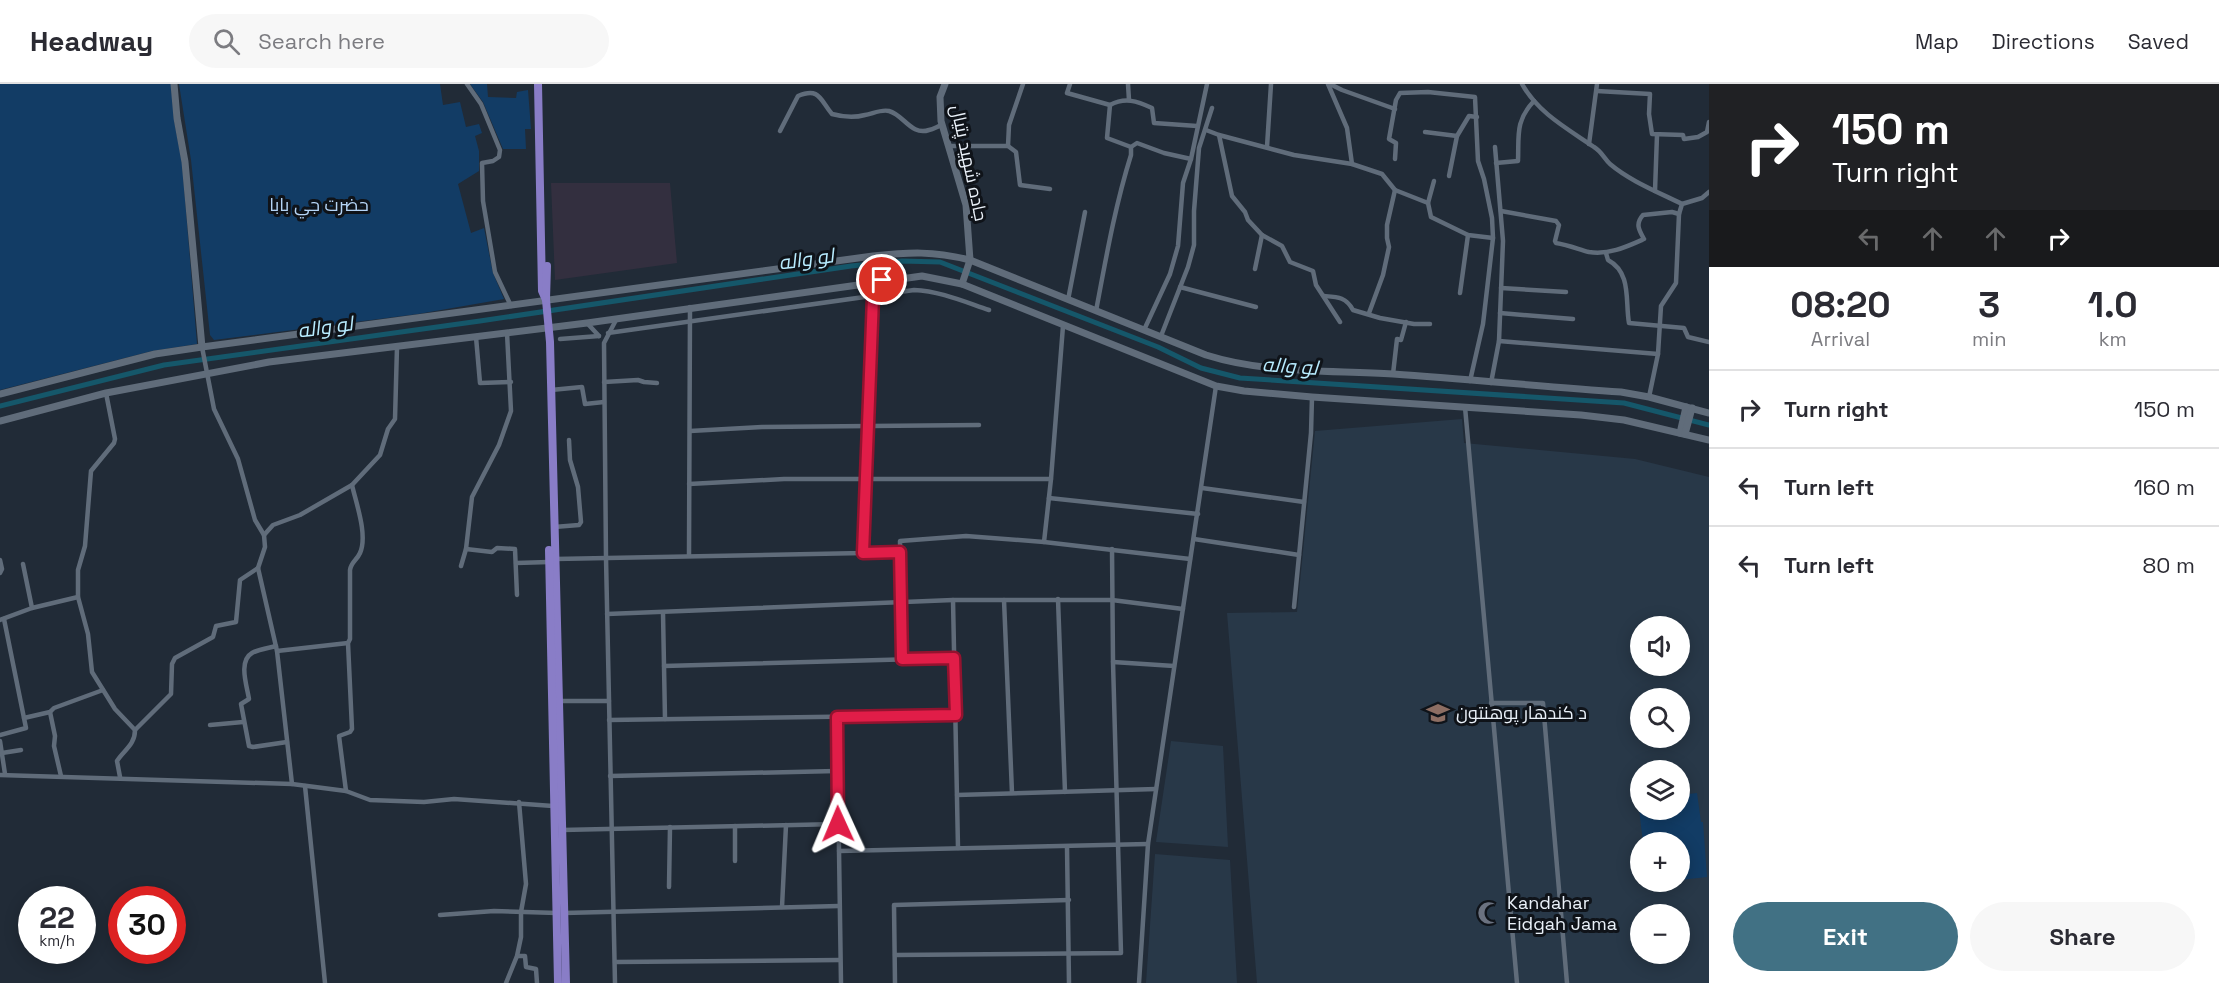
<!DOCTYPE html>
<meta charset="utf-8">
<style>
body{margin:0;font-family:"Space Grotesk",Cairo,sans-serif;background:#f7f7f7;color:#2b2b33;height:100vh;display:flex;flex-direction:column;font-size:22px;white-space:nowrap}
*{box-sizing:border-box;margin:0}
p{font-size:20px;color:#7c7c81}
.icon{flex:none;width:33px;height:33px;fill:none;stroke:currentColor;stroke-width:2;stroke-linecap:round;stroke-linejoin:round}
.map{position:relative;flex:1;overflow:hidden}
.details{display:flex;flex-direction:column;background:#fff;width:510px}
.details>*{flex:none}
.hud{background:#202124;color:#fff;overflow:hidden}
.tools{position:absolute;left:1630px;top:532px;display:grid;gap:12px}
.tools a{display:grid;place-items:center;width:60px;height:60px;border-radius:50%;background:#fff;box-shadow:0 3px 15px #0003;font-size:30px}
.speed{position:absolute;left:18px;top:802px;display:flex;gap:12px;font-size:30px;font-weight:700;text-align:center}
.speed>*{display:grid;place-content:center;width:78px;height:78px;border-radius:50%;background:#fff;box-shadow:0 3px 15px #0003;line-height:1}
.speed small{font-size:15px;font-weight:400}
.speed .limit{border:9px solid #d22;background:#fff;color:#111}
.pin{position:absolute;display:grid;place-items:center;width:51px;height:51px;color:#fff;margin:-26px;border:3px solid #fff;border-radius:50%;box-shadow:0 2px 6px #0007}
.me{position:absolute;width:66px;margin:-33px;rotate:359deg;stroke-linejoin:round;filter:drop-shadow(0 0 4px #0008)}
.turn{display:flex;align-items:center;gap:21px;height:126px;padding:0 24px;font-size:27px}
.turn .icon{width:78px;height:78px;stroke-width:2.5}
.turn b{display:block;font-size:42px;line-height:51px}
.lanes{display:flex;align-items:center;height:57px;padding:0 24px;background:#0003;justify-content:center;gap:30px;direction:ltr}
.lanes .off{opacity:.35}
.eta{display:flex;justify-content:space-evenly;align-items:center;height:102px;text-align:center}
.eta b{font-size:36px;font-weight:800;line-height:42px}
.cta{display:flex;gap:12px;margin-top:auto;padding:12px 24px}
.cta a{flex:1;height:69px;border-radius:36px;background:#417184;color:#fff;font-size:24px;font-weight:800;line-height:69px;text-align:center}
.cta a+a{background:#f7f7f7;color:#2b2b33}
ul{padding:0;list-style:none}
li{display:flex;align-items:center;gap:18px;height:78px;padding:0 24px;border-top:2px solid #e1e1e2}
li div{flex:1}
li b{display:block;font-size:22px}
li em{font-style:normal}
header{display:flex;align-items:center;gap:36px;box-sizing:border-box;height:84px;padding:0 30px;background:#fff;border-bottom:2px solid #e1e1e2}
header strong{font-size:28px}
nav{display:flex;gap:33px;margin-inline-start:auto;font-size:21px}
.search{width:420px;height:54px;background:#f7f7f7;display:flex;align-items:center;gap:15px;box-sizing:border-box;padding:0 21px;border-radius:33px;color:#7c7c81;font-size:22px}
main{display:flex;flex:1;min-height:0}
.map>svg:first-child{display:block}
</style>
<header>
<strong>Headway</strong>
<div class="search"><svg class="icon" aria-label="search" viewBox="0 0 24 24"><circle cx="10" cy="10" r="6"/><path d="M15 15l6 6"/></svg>Search here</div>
<nav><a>Map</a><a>Directions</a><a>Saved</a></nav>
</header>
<main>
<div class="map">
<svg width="1709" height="899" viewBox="0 0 1709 899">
<rect width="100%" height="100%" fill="#212b37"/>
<polygon fill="#332f3f" points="551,99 670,99 677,179 555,196"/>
<g fill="#283848" fill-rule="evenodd">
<path d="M1462,335L1464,359L1635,375L1709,393V899H1257L1227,529L1297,528L1315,347ZM1641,543H1680V582H1641ZM1641,615H1680V654H1641ZM1641,687H1680V726H1641ZM1641,759H1680V798H1641ZM1641,831H1680V870H1641Z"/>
<polygon points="1171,657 1223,662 1228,763 1156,758"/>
<polygon points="1155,770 1230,776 1237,899 1146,899"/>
</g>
<g fill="#123c65">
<polygon points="0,0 171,0 174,36 182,79 197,260 152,267 0,306"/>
<polygon points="179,0 440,0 443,21 460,18 466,43 479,40 482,49 475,52 479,67 479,87 458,100 471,149 484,144 493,189 504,215 418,230 214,256 210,251 191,76"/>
<polygon points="470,0 487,0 488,13 516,14 517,8 528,6 531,45 525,45 526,65 503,65 483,18"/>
<polygon points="1697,709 1701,738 1703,738 1707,793 1680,796 1680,759 1643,759 1638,716 1641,716 1641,726 1680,726 1680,711"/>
</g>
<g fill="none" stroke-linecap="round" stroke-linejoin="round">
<polyline stroke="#15576a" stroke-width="5" points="0,322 164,281 480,237 851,182 902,177 940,178 1158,263 1201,284 1240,294 1624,319 1709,341"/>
<g stroke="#606c7a" stroke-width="4.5">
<polyline points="467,0 481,20 500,66 499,73 493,77 482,79 483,117 495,188 511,222"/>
<path d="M1070,0L1067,9L1110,21C1125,13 1137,17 1152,24L1154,39L1197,42"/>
<polyline points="1128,0 1129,16"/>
<polyline points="1328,0 1347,44 1352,80"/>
<polyline points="1330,0 1342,6 1395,25"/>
<path d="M1522,0C1538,29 1568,45 1594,63C1601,67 1604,74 1610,80C1630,97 1658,108 1682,120L1702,114L1709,108"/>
<polyline points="1597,7 1650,10 1649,30 1652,50 1683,51 1684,55 1698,53 1707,48 1709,38"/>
<polyline points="1110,21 1107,54 1131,63 1137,59 1164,69 1191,75"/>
<polyline points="1206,46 1219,51 1294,71 1352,80 1382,90 1395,106 1428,119 1431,133 1468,151 1493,154"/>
<path d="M780,47L798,12C820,3 820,16 832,30C843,33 854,34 865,31C872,30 881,25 889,27C904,31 911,52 929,46C934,45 938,42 942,41"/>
<polyline points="1425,48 1457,52"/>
<polyline points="1219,51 1232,112 1245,128 1248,136 1262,151 1282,162 1290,178 1313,187 1316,201 1340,238"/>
<polyline points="1589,60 1597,0"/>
<polyline points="948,62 1008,62 1016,68 1020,101 1050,105"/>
<polyline points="1008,62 1009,41 1023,0"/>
<polyline points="1267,63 1271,0"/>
<polyline points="1395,75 1396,59 1389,55 1396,16 1400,9 1428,8 1475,13 1478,77 1484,95 1492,134 1493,154 1483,240 1470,297"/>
<path d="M1496,79L1518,77C1519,52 1515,37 1534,17"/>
<polyline points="1449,92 1457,52 1469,32 1477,33"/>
<polyline points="1655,107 1657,51"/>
<polyline points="1428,119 1434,97"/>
<path d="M1501,127L1556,137L1559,141L1555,157L1556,159C1568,161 1578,165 1589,168C1609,171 1626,163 1644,155C1639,146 1635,140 1643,131L1672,128L1679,130"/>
<path d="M1606,169L1608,176C1632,189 1625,217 1629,239L1684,244L1688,253L1709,258"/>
<polyline points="1255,185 1262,151"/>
<polyline points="860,200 873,213"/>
<polyline points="1180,203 1256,223"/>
<polyline points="1501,204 1566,208"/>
<polyline points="1460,209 1468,151"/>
<path d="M1324,212C1338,213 1346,213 1353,226L1380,234L1414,240H1430"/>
<polyline points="1068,216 1085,128"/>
<path d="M1096,227C1106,174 1115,122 1131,71V63"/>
<polyline points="1369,229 1383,191 1389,163 1387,154 1387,141 1395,106"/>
<polyline points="1500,229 1573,235"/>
<polyline points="587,239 599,252"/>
<polyline points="1144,246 1170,190 1178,162 1183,99 1191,75 1207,0"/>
<path d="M608,249L914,206C940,207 965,218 989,226"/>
<polyline points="1161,252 1188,183 1194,161 1194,127 1199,64 1212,24"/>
<polyline points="476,253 480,299 511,298"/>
<polyline points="560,255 599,252"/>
<polyline points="1499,257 1658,270"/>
<polyline points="202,263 214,325 238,375 255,436 264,451 265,463 258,484 277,567 292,700"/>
<polyline points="1393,290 1397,255 1401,256 1406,238"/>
<polyline points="604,298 638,296 644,298 657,299"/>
<polyline points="1491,299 1499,257 1503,157 1495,63"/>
<polyline points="551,306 582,303 585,320 604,318"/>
<path d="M106,309L115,355L114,359L91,387L85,462L78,486V513L88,550L92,588L115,625L135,646C135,661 124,666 117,677L120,693"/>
<polyline points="1649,313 1658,270 1661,222 1676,199 1679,130 1682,120"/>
<polyline points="1465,323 1517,899"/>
<polyline points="690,347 762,343 979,341"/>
<polyline points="689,400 784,395 1051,395"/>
<polyline points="1202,404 1304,418"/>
<polyline points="1049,414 1198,430"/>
<polyline points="554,443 579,441 581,438 578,403 570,376 569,356"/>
<polyline points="264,451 273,441 300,431 352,401 380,371 388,345 395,335 397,263"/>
<polyline points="1194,455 1299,471"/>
<polyline points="1044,458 1051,395 1063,242"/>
<polyline points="466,465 492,468 497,464 515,465 517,511"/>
<polyline points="863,469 900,468"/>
<polyline points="689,471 690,223"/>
<polyline points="555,475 863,469 873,213 881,198"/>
<polyline points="0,476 2,485 0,489"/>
<polyline points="516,479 549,478"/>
<polyline points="461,482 466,465 472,413 499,361 511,327 507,249"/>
<polyline points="1058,515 1065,708"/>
<polyline points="953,516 958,764"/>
<polyline points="1004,516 1012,709"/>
<polyline points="1294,523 1311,349 1312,313"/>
<polyline points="32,524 78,513"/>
<polyline points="663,529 665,635"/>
<polyline points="607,530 953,516 1112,516 1183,525"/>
<polyline points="0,536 32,524 23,480"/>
<path d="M276,562C269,564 259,565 252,569C238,577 247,602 249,615L241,620L249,662L253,663L287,658"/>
<polyline points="277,567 348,559"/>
<polyline points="902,575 900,457 966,452 1044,458 1190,475"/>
<polyline points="1113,578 1174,582"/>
<polyline points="664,582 954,574"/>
<polyline points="558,617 609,617"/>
<polyline points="1491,619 1543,619 1567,899"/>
<polyline points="50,628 55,652 54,662 61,692"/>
<polyline points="837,633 841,899"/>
<polyline points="24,634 50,628 54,624 103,606"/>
<polyline points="609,636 955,631"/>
<polyline points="210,641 243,638"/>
<polyline points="135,646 171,610 172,580 175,574 213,553 216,542 236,538 240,496 258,484"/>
<polyline points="0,651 26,644 4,535"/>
<polyline points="0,657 5,690"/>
<polyline points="2,669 21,666"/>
<polyline points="0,691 292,700 346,707 370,716 424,718 454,715 553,722"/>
<polyline points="610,692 836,687"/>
<polyline points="305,702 325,899"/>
<path d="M346,707L339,652L350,648L352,645L348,559L350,555V486C351,478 357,476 360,469C368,451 356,419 352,401"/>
<polyline points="957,711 1156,705"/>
<polyline points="735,742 735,777"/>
<polyline points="562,746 838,740"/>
<polyline points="1067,763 1069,899"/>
<polyline points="839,767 1148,760"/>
<polyline points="669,803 670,743"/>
<polyline points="782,823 786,741"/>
<polyline points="564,829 839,822"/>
<polyline points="440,831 494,827 557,829"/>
<polyline points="895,871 1121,869 1113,578 1112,465"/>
<polyline points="517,872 525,872 526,883 536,885 537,899"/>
<polyline points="615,878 840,876"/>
<polyline points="506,899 517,872 521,853 521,828 526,800 519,718"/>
<polyline points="615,899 606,474 604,259 616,236"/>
<polyline points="895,899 894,821 1069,816"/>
<polyline points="1139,899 1148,760 1216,302"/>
</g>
<g stroke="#606c7a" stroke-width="7">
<polyline points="174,0 177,34 185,78 202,263"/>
<polyline points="945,0 940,13 941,37 966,121 970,176 962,200"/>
<path d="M0,310L155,270L202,263L873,172C911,168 932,167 970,176L1206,271C1266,290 1330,286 1393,290C1469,295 1545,303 1621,308L1649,313L1709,329"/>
<polyline points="0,337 106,309 269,278 587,239 922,192 962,200 1216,302 1244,307 1312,313 1581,331 1624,336 1709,356"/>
<polyline points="1680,349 1686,323"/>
<polyline points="1685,350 1692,324"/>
</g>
<g stroke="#897dc7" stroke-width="8">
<polyline points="538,0 542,207 546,216 550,258 566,899"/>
<polyline points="546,215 547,182"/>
<polyline points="549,466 558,899"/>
</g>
</g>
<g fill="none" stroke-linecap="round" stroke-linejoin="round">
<g stroke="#92132f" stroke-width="15">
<polyline id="route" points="838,740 837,633 956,631 954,574 902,575 900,468 863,469 873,213 882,196"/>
</g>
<use href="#route" stroke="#e11d48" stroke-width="10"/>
</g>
<defs>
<g id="university-bare" transform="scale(1.8)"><path d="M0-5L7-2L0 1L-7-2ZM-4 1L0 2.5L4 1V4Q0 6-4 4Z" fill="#8d6e63" stroke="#0f1319" stroke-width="2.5" paint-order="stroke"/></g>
<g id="mosque-bare" transform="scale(1.8)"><path d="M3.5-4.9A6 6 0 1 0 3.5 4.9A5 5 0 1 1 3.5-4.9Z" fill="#6b7280" stroke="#0f1319" stroke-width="2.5" paint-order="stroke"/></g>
</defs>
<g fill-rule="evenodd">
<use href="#university-bare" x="1438" y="629"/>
<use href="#mosque-bare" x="1489" y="829"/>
</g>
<g text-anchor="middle" stroke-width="6" stroke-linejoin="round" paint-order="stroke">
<g font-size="18" fill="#eaf1f9" stroke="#0f1319">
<text transform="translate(969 79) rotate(78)" y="6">جاده شهید پتیال</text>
</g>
<g font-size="18" fill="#b5d4f6" stroke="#0f1319">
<text x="319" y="127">حضرت جي بابا</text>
</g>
<g font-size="18" fill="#eaf1f9" stroke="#0f1319" text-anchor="start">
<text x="1456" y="635">د کندهار پوهنتون</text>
<text x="1507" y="825">Kandahar<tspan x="1507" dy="21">Eidgah Jama</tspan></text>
</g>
<g font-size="20" font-style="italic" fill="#b8ecff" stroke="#0f1319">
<text transform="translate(806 175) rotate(-8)" y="7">لو واله</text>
<text transform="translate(325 243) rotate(-8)" y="7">لو واله</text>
<text transform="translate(1290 282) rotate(4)" y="7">لو واله</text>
</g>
</g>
</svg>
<div class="tools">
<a><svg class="icon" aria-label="sound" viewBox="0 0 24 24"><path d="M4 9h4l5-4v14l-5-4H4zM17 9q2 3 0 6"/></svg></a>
<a><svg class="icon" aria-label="search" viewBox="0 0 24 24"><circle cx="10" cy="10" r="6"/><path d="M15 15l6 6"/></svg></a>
<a><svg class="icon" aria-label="layers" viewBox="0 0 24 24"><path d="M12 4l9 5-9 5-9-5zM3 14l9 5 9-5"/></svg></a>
<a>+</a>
<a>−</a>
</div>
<div class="speed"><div>22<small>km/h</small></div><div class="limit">30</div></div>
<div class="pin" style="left:882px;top:196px;background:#d93025"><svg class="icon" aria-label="arrive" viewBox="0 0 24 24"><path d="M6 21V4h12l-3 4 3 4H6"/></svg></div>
<svg class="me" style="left:838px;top:740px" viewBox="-20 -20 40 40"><path d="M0-17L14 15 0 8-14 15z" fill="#e11d48" stroke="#fff" stroke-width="4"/></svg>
</div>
<section class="details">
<div class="hud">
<div class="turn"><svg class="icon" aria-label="right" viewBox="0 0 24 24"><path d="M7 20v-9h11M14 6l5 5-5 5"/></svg><div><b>150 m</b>Turn right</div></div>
<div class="lanes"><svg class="icon off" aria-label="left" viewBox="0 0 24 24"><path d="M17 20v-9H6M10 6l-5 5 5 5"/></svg><svg class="icon off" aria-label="ahead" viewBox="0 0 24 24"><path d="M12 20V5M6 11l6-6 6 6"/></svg><svg class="icon off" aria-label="ahead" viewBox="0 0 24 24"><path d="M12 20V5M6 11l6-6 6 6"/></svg><svg class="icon" aria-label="right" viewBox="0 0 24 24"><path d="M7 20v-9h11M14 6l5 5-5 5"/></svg></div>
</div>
<div class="eta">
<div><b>08:20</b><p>Arrival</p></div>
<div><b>3</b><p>min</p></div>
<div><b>1.0</b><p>km</p></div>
</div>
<ul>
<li><svg class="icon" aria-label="right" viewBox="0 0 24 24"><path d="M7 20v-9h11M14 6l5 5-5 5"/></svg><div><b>Turn right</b></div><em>150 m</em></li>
<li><svg class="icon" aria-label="left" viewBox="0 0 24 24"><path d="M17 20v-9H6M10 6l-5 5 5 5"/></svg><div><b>Turn left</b></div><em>160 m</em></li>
<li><svg class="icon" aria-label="left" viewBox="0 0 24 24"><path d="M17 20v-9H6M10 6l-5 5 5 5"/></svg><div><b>Turn left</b></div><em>80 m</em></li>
</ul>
<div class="cta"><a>Exit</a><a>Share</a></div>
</section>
</main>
